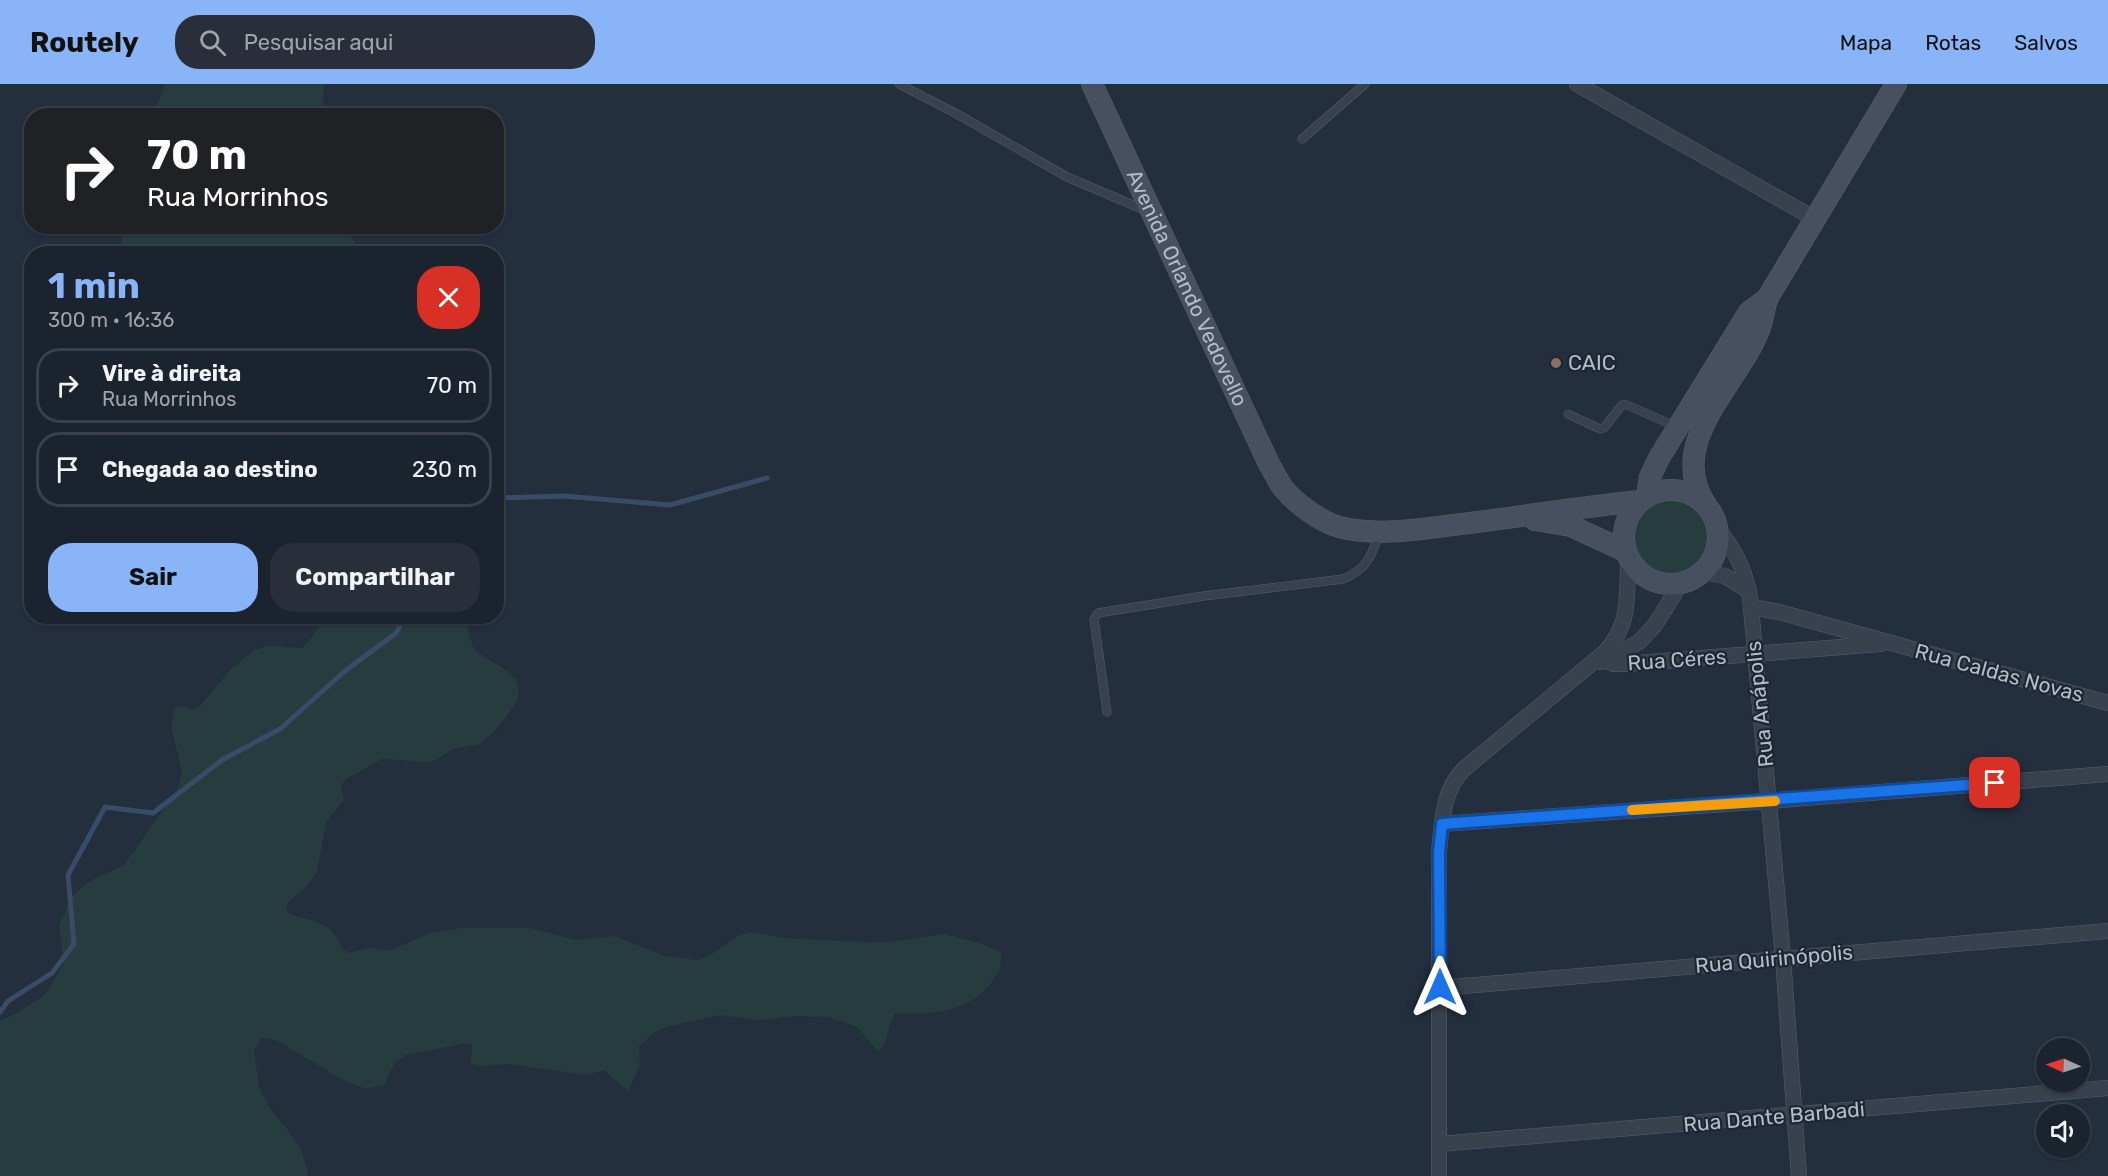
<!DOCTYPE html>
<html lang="pt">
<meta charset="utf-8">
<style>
body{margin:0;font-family:Rubik,sans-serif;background:#282f3a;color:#f1f3f6;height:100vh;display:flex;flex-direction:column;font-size:22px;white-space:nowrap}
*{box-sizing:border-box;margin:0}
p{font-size:20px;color:#a0a4aa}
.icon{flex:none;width:33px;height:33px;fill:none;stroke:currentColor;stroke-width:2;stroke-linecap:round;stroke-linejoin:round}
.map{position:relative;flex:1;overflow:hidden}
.panel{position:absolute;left:24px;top:162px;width:480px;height:378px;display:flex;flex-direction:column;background:#1b232e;border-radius:24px;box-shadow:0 2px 4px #0004,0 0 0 2px #39404a}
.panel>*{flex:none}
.guide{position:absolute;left:24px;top:24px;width:480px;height:126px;border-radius:24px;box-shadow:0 2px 4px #0004,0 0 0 2px #39404a;background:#202124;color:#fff;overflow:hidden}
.needle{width:39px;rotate:273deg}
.tools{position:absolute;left:2036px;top:954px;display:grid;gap:12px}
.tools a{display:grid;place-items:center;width:54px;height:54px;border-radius:50%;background:#1b232e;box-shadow:0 2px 4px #0004,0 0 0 2px #39404a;font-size:30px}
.pin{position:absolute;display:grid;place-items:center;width:51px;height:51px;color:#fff;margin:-26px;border-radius:12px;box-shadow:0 3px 9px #0006}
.me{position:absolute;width:66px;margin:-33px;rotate:0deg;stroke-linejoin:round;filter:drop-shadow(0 0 4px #0008)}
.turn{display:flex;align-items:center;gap:21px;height:126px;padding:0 24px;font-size:27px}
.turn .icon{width:78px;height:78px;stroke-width:2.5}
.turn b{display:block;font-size:42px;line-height:51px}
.round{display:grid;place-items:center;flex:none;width:63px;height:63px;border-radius:24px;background:#282f3a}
.summary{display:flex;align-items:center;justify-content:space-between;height:102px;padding:0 24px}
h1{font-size:36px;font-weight:700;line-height:45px;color:#8ab4f8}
.cta{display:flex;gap:12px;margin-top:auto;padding:12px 24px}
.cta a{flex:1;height:69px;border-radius:24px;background:#8ab4f8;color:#111;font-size:24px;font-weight:700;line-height:69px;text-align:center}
.cta a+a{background:#282f3a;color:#f1f3f6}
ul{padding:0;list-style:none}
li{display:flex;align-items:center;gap:18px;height:75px;margin:0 12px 9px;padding:0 12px;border:3px solid #39404a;border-radius:24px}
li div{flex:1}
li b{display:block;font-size:22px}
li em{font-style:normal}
header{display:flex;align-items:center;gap:36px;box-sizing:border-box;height:84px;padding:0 30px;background:#8ab4f8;color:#111}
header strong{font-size:28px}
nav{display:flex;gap:33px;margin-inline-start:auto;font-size:21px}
.search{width:420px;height:54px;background:#282f3a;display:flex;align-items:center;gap:15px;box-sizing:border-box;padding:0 21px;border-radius:24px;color:#a0a4aa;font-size:22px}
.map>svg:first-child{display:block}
</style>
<header>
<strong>Routely</strong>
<div class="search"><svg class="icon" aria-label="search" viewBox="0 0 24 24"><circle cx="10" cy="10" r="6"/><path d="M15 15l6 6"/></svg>Pesquisar aqui</div>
<nav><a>Mapa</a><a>Rotas</a><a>Salvos</a></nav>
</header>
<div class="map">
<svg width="2108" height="1092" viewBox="0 0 2108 1092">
<rect width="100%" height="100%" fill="#242f3e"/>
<g fill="#263c3f">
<polygon points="165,0 324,0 322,31 153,31"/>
<polygon points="124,142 347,143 353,156 362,169 119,169"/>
<circle cx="1670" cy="453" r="40"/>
<path d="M327,533H464L474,566L504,585L516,596L519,608L516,619L497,645L479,660L453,665L432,678L382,675L346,695L341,701L344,716L326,738L317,788L309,800L288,818L286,824L289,830C303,835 325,837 334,850C340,858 340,865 349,869L369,864L389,867L430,849L462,844H531L575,856L615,852L665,872L698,876L709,872L737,852L751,848L784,854L882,859L945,850L982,860L1001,869C1001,874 1001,880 1000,884C999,888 995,892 993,896C974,927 929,932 895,929C888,942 888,957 879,968L856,942L829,933L798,932L756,936L720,931L669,942L655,948L639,962L640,981L628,1007L604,986L586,991L508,980L477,982L471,978L472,961L468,959L406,971L394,980L384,1001L366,1005L343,996L276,956L262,954L254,965L259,1003L268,1021L301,1064L308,1088L307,1092H0V937L17,929L42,913L51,902L64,879L59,840L73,812L88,798L124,781L178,705L182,689L171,641L175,625L182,622L192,626L201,621L231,585L255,566L268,562L303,564Z"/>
</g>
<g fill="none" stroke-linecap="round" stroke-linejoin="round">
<g stroke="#394c67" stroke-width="5">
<polyline points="496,414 564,412 670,421 767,394"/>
<polyline points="0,928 8,917 52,889 74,860 68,791 105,723 153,729 222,676 280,645 345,587 396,549 406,532"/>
</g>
<g stroke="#565f6c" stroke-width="9">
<g id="lane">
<polyline points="899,0 957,30 1067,93 1147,127"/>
<polyline points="1302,55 1365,0"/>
<polyline points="1568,330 1600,345 1604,344 1622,321 1627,321 1677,343"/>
<path d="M1107,628L1094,535L1098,529L1204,512L1343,495C1366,486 1371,473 1379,451"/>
</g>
</g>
<g stroke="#565f6c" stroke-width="16">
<g id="street">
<polyline points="1577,0 1815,135"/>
<path d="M1717,444C1736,467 1744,484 1750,513L1783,874L1799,1092"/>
<polyline points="1703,488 1725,492 1749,507"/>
<polyline points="1751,523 1779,528 2108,619"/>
<polyline points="1604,569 1606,576 1614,580 1626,580 1880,560"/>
<polyline points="1601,578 1639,558 1655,541 1681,499"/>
<polyline points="1442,740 1769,717 2108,690"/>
<polyline points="1440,904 2108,847"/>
<polyline points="1440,1060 2108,1004"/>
<path d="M1439,1092V768C1442,739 1442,707 1464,685L1604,569C1633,538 1625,513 1629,475"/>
</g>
</g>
<g stroke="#565f6c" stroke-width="22">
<g id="secondary">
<path id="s1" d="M1092,0L1269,380C1274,388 1278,397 1283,404C1295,419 1321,438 1339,443C1375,452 1417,446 1453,441C1516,434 1577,423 1640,417"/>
<circle cx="1671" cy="453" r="47"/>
<polyline points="1647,412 1650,393 1659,374 1749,228 1767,215"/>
<path d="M1706,421C1664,359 1738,301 1759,246C1763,237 1764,225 1767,215L1896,0"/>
<polyline points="1535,436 1571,442 1625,467"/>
</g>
</g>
<use href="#lane" stroke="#38414e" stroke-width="8"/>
<use href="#street" stroke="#38414e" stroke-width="15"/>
<use href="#secondary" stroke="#465061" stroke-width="21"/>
</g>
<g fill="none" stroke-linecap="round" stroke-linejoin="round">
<g stroke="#114b97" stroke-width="15">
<polyline id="route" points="1440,903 1439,768 1442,740 1995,699"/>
</g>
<use href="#route" stroke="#1a73e8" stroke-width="10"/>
<polyline stroke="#f59e0b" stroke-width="10" points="1632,726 1775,717"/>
</g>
<circle fill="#8d6e63" stroke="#1d2633" stroke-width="2" cx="1556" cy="279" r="6"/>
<g text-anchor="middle" stroke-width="4.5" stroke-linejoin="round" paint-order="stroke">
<g font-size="21" fill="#b4bcc9" stroke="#1d2633">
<text dy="7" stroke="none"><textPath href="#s1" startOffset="225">Avenida Orlando Vedovello</textPath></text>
<text transform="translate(1677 576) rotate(-4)" y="7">Rua Céres</text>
<text transform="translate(1999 589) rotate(15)" y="7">Rua Caldas Novas</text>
<text transform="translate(1760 620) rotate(-96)" y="7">Rua Anápolis</text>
<text transform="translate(1774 875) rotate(-5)" y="7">Rua Quirinópolis</text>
<text transform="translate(1774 1033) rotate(-5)" y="7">Rua Dante Barbadi</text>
</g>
<g font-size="21" fill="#b4bcc9" stroke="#1d2633" text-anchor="start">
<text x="1568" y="286">CAIC</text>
</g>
</g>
</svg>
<div class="tools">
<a><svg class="needle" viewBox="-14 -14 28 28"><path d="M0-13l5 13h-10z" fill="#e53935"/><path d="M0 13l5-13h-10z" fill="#a0a4aa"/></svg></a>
<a><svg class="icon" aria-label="sound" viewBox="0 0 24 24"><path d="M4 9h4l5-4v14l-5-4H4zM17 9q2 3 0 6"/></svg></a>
</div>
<div class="pin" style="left:1995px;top:699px;background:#d93025"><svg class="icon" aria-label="arrive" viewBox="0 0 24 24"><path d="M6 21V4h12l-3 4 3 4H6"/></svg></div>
<svg class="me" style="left:1440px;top:903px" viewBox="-20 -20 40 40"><path d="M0-17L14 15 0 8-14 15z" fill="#1a73e8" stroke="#fff" stroke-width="4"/></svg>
<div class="guide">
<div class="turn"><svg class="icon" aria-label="right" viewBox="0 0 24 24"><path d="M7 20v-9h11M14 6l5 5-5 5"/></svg><div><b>70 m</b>Rua Morrinhos</div></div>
</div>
<section class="panel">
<div class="summary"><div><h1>1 min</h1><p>300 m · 16:36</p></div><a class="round" style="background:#d93025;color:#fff"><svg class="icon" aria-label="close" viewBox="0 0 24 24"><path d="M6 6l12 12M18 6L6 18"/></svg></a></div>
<ul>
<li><svg class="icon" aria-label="right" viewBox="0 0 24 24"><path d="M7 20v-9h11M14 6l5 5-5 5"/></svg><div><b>Vire à direita</b><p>Rua Morrinhos</p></div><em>70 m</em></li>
<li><svg class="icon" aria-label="arrive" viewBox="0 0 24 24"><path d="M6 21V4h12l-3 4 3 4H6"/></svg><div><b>Chegada ao destino</b></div><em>230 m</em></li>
</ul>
<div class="cta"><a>Sair</a><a>Compartilhar</a></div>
</section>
</div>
